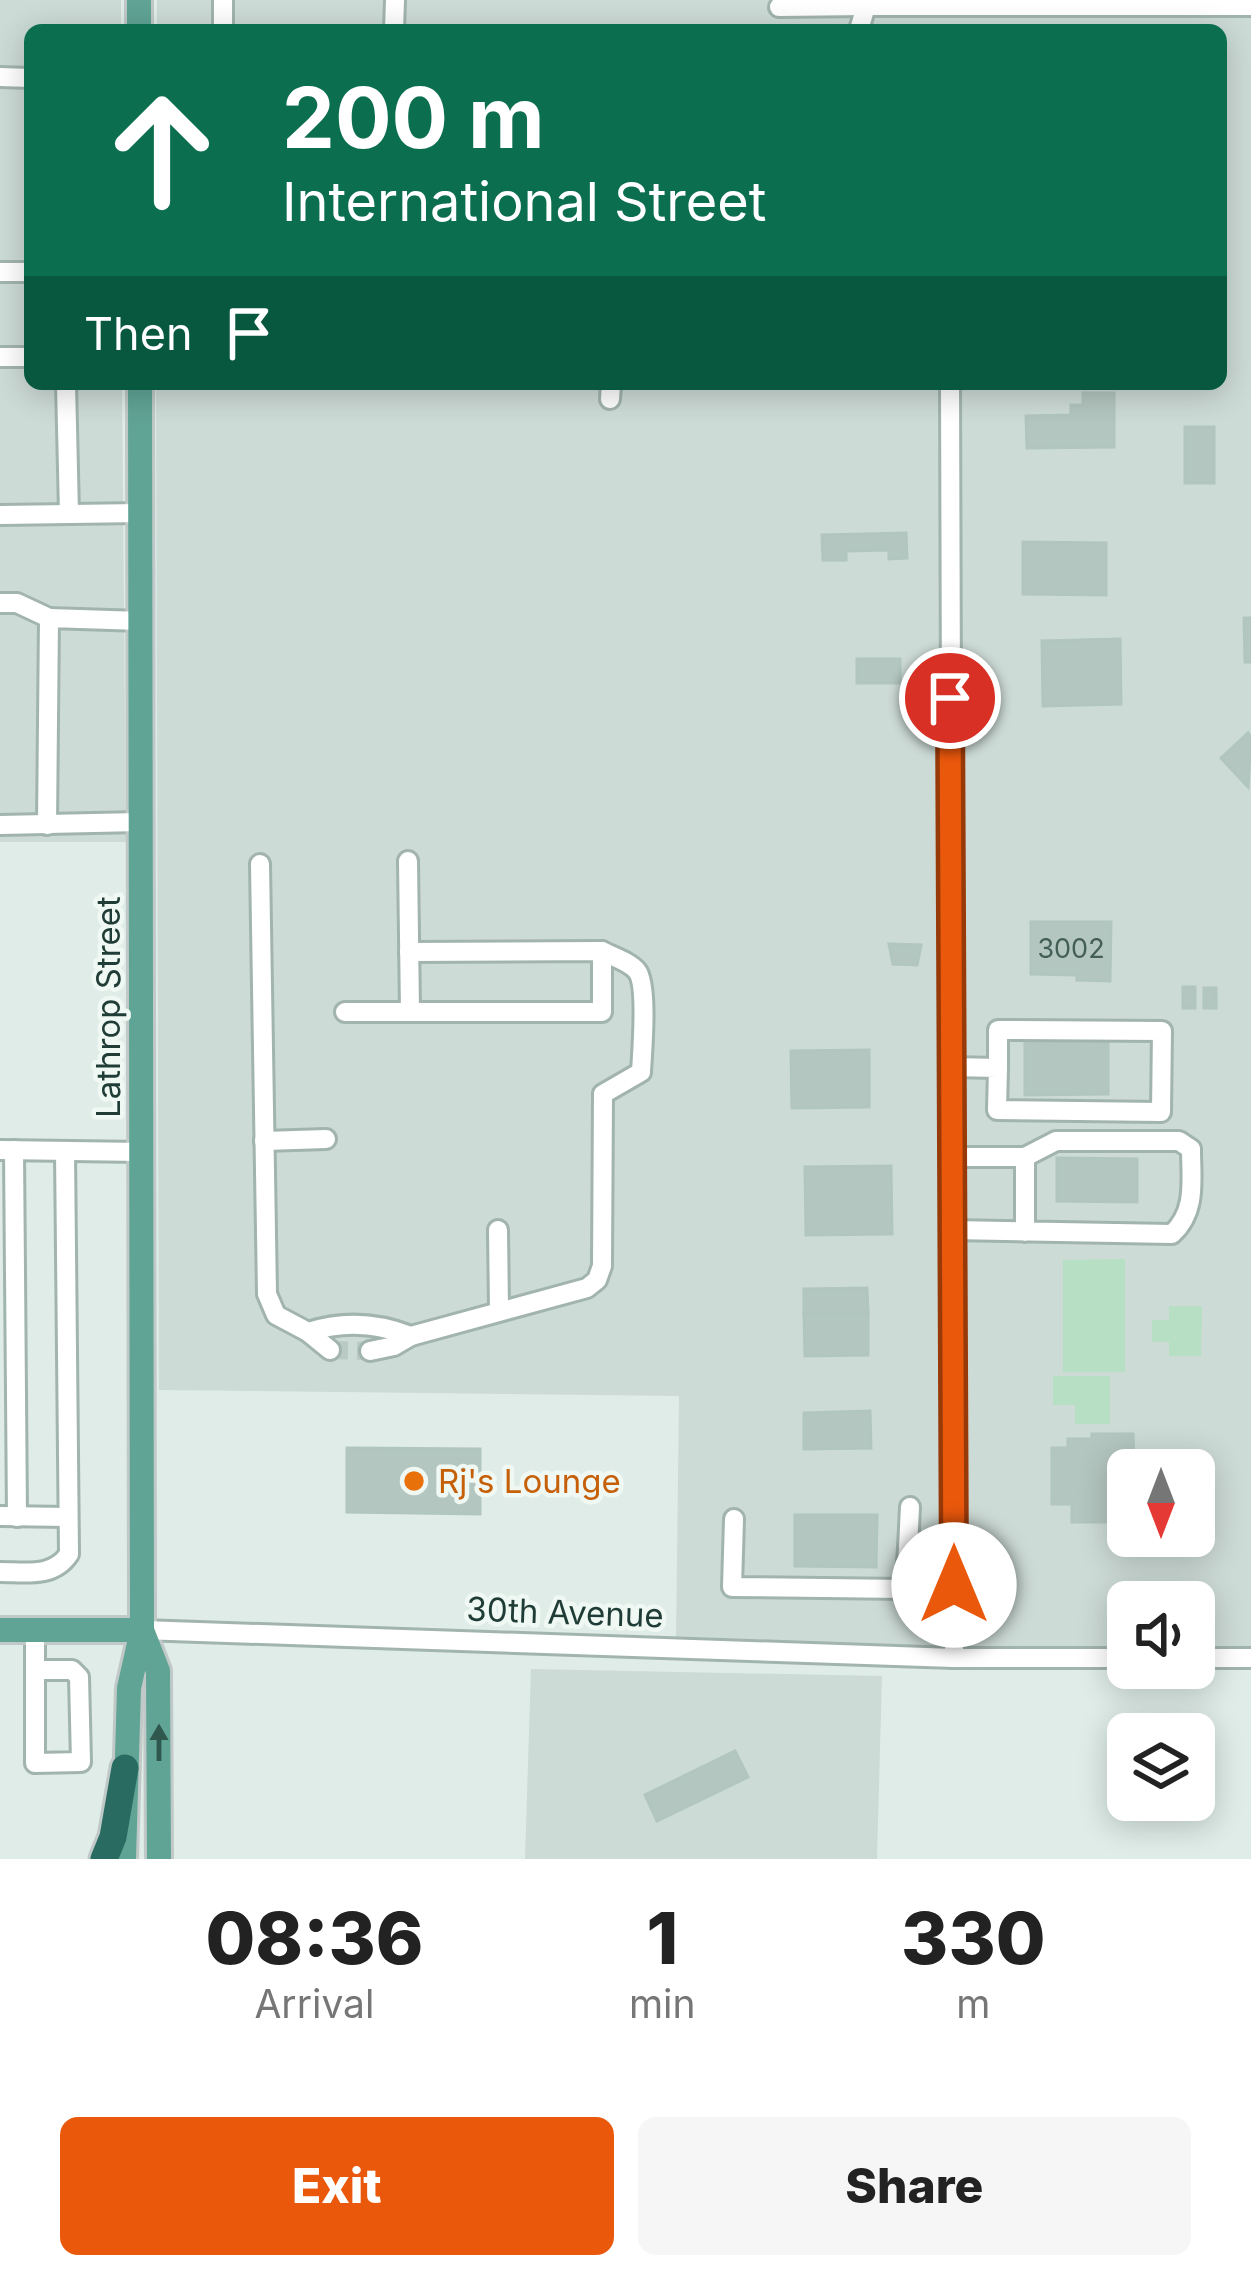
<!DOCTYPE html>
<style>
body{margin:0;font-family:Inter,sans-serif;background:#f6f6f6;color:#222;height:100vh;display:flex;flex-direction:column;font-size:45px;white-space:nowrap}
*{box-sizing:border-box;margin:0}
p{font-size:39px;color:#767676}
.icon{flex:none;width:66px;height:66px;fill:none;stroke:currentColor;stroke-width:2;stroke-linecap:round;stroke-linejoin:round}
.map{position:relative;height:1859px;overflow:hidden}
.details{display:flex;flex-direction:column;background:#fff;flex:1}
.details>*{flex:none}
.guide{position:absolute;left:24px;top:24px;width:1203px;height:366px;border-radius:18px;box-shadow:0 6px 30px #0003;background:#0b6e4f;color:#fff;overflow:hidden}
.needle{width:78px;rotate:180deg}
.controls{position:absolute;left:1107px;top:1449px;display:grid;gap:24px}
.controls a{display:grid;place-items:center;width:108px;height:108px;border-radius:18px;background:#fff;box-shadow:0 6px 30px #0003;font-size:60px}
.pin{position:absolute;display:grid;place-items:center;width:102px;height:102px;color:#fff;margin:-51px;border:6px solid #fff;border-radius:50%;box-shadow:0 3px 12px #0007}
.me{position:absolute;width:132px;margin:-66px;rotate:0deg;stroke-linejoin:round;filter:drop-shadow(0 0 9px #0008)}
.turn{display:flex;align-items:center;gap:42px;height:252px;padding:0 60px;font-size:54px}
.turn .icon{width:156px;height:156px;stroke-width:2.5}
.turn b{display:block;font-size:84px;line-height:102px}
.then{display:flex;align-items:center;height:114px;padding:0 60px;background:#0003;gap:24px;font-size:45px}
.eta{display:flex;justify-content:space-evenly;align-items:center;height:204px;text-align:center}
.eta b{font-size:72px;font-weight:800;line-height:84px}
.button{display:flex;gap:24px;margin-top:auto;padding:24px 60px}
.button a{flex:1;height:138px;border-radius:18px;background:#ea580c;color:#fff;font-size:48px;font-weight:800;line-height:138px;text-align:center}
.button a+a{background:#f6f6f6;color:#222}
.map>svg:first-child{display:block}
</style>
<div class="map">
<svg width="1251" height="1859" viewBox="0 0 1251 1859">
<rect width="100%" height="100%" fill="#dfece7"/>
<g fill="#cddbd6" fill-rule="evenodd">
<polygon points="0,0 121,0 121,30 30,30 30,384 122,384 126,842 0,842"/>
<path d="M157,0H1251V1652H1194V1602H1128V1652L676,1641L679,1396L159,1390L156,384H1221V30H157ZM1128,1470H1194V1536H1128Z"/>
<polygon points="531,1669 882,1676 877,1859 525,1859"/>
</g>
<g fill="#b6dfc3">
<polygon points="1125,1259 1125,1372 1063,1372 1063,1260"/>
<polygon points="1169,1306 1202,1306 1201,1356 1169,1356 1169,1342 1152,1342 1152,1320 1169,1320"/>
<polygon points="1053,1376 1110,1376 1110,1424 1075,1424 1075,1405 1053,1405"/>
</g>
<g fill="#b4c6c0" stroke="#b1c6be" stroke-width="3">
<polygon points="1083,393 1114,393 1114,447 1027,448 1026,416 1071,415 1071,405 1083,405"/>
<rect x="1185" y="427" width="29" height="56"/>
<polygon points="906,533 907,558 889,559 889,550 846,551 846,560 823,560 822,535"/>
<polygon points="1023,542 1106,543 1106,595 1023,594"/>
<polygon points="1244,618 1251,618 1251,662 1245,662"/>
<polygon points="1120,639 1121,704 1043,706 1042,641"/>
<rect x="857" y="659" width="43" height="24"/>
<polygon points="1248,733 1251,737 1248,787 1221,758"/>
<polygon points="1031,922 1111,922 1110,981 1077,980 1077,975 1031,974"/>
<polygon points="889,944 921,945 917,965 893,964"/>
<rect x="1183" y="987" width="12" height="21"/>
<rect x="1204" y="988" width="12" height="20"/>
<polygon points="1108,1039 1108,1094 1025,1095 1025,1040"/>
<polygon points="869,1050 869,1107 792,1108 791,1051"/>
<polygon points="1057,1158 1137,1159 1137,1202 1057,1201"/>
<polygon points="891,1166 892,1234 806,1235 805,1167"/>
<polygon points="867,1288 868,1313 804,1314 804,1289"/>
<polygon points="868,1313 868,1355 805,1356 804,1314"/>
<polygon points="870,1411 871,1448 804,1449 804,1413"/>
<polygon points="1092,1434 1133,1434 1134,1470 1174,1470 1128,1470 1128,1536 1159,1536 1159,1548 1120,1548 1120,1522 1072,1522 1072,1504 1052,1504 1052,1448 1068,1448 1068,1439 1092,1439"/>
<polygon points="347,1448 480,1449 480,1514 347,1512"/>
<polygon points="795,1515 877,1515 876,1567 795,1566"/>
<polygon points="735,1751 748,1777 657,1821 645,1795"/>
</g>
<g fill="none" stroke-linecap="round" stroke-linejoin="round">
<polyline stroke="#b9c9c4" stroke-width="18" stroke-dasharray="18 9" stroke-linecap="butt" points="330,1350 370,1351"/>
<g stroke="#a2b4ae" stroke-width="24">
<g id="minor">
<polyline points="779,7 866,6"/>
<polyline points="223,30 223,0"/>
<polyline points="394,30 395,0"/>
<polyline points="859,30 866,6 1251,6"/>
<polyline points="0,77 30,78"/>
<polyline points="0,272 30,272"/>
<polyline points="0,357 30,357"/>
<polyline points="66,384 69,513"/>
<polyline points="950,384 954,1658"/>
<polyline points="610,399 611,384"/>
<polyline points="0,515 141,513"/>
<polyline points="0,603 17,603 49,618"/>
<polyline points="0,825 140,822"/>
<polyline points="47,825 49,618 141,621"/>
<path d="M260,864L267,1294L276,1315L308,1332C342,1321 378,1323 411,1336L587,1288L597,1280L602,1266L603,1094L641,1072C642,1053 648,985 637,971C630,962 613,957 602,951"/>
<polyline points="409,952 602,951 602,1012 410,1012"/>
<polyline points="345,1012 410,1012 408,861"/>
<polyline points="951,1067 998,1068 997,1110 1161,1112 1162,1031 998,1030 998,1068"/>
<polyline points="264,1141 326,1139"/>
<polyline points="0,1150 142,1152"/>
<polyline points="14,1150 17,1517"/>
<polyline points="952,1157 1025,1157"/>
<polyline points="498,1230 499,1309"/>
<path d="M952,1230L1172,1234C1197,1211 1191,1180 1191,1149L1179,1141H1056L1025,1157V1232"/>
<polyline points="308,1332 330,1350"/>
<polyline points="370,1351 394,1346 411,1336"/>
<polyline points="0,1516 68,1517"/>
<polyline points="734,1519 732,1587 905,1589 908,1548 954,1548"/>
<polyline points="908,1548 910,1507"/>
<path d="M0,1572C26,1572 53,1578 69,1554L65,1151"/>
<polyline points="142,1630 954,1658 1128,1658"/>
<polyline points="1194,1658 1251,1658"/>
<polyline points="35,1670 72,1670 79,1677 81,1762 35,1763 35,1630"/>
</g>
</g>
<g stroke="#c0c9c7" stroke-width="30">
<g id="major">
<polyline points="139,0 139,30"/>
<polyline points="0,1630 142,1630"/>
<polyline points="142,1630 158,1671 159,1859"/>
<polyline points="124,1859 129,1688 142,1630 140,384"/>
</g>
</g>
<g stroke="#c0c9c7" stroke-width="33">
<polyline id="highway" points="104,1859 113,1837 125,1768"/>
</g>
<use href="#minor" stroke="#fff" stroke-width="18"/>
<use href="#major" stroke="#60a496" stroke-width="24"/>
<use href="#highway" stroke="#296b60" stroke-width="27"/>
</g>
<defs><path id="oneway-solid" d="M-6-.8H1V-3.2L6.5 0L1 3.2V.8H-6Z" transform="scale(3)"/></defs>
<use fill="#2f574e" href="#oneway-solid" transform="translate(159 1743) rotate(-90)"/>
<g fill="none" stroke-linecap="round" stroke-linejoin="round">
<g stroke="#983908" stroke-width="30">
<polyline id="route" points="950,698 954,1585"/>
</g>
<use href="#route" stroke="#ea580c" stroke-width="21"/>
</g>
<circle fill="#e8710a" stroke="#f0f8f4" stroke-width="4.5" cx="414" cy="1481" r="12"/>
<g text-anchor="middle" stroke-width="9" stroke-linejoin="round" paint-order="stroke">
<g font-size="27" fill="#445f58">
<text x="1071" y="958">3002</text>
</g>
<g font-size="33" fill="#1f3d36" stroke="#f0f8f4">
<text transform="translate(108 1007) rotate(-90)" y="12">Lathrop Street</text>
<text transform="translate(565 1612) rotate(2)" y="12">30th Avenue</text>
</g>
<g font-size="33" fill="#c56008" stroke="#f0f8f4" text-anchor="start">
<text x="438" y="1493">Rj's Lounge</text>
</g>
</g>
</svg>
<div class="controls">
<a><svg class="needle" viewBox="-14 -14 28 28"><path d="M0-13l5 13h-10z" fill="#e53935"/><path d="M0 13l5-13h-10z" fill="#767676"/></svg></a>
<a><svg class="icon" aria-label="sound" viewBox="0 0 24 24"><path d="M4 9h4l5-4v14l-5-4H4zM17 9q2 3 0 6"/></svg></a>
<a><svg class="icon" aria-label="layers" viewBox="0 0 24 24"><path d="M12 4l9 5-9 5-9-5zM3 14l9 5 9-5"/></svg></a>
</div>
<div class="pin" style="left:950px;top:698px;background:#d93025"><svg class="icon" aria-label="arrive" viewBox="0 0 24 24"><path d="M6 21V4h12l-3 4 3 4H6"/></svg></div>
<svg class="me" style="left:954px;top:1585px" viewBox="-20 -20 40 40"><circle r="19" fill="#fff"/><path d="M0-13L10 11 0 6-10 11z" fill="#ea580c"/></svg>
<div class="guide">
<div class="turn"><svg class="icon" aria-label="ahead" viewBox="0 0 24 24"><path d="M12 20V5M6 11l6-6 6 6"/></svg><div><b>200 m</b>International Street</div></div>
<div class="then">Then<svg class="icon" aria-label="arrive" viewBox="0 0 24 24"><path d="M6 21V4h12l-3 4 3 4H6"/></svg></div>
</div>
</div>
<section class="details">
<div class="eta">
<div><b>08:36</b><p>Arrival</p></div>
<div><b>1</b><p>min</p></div>
<div><b>330</b><p>m</p></div>
</div>
<div class="button"><a>Exit</a><a>Share</a></div>
</section>
